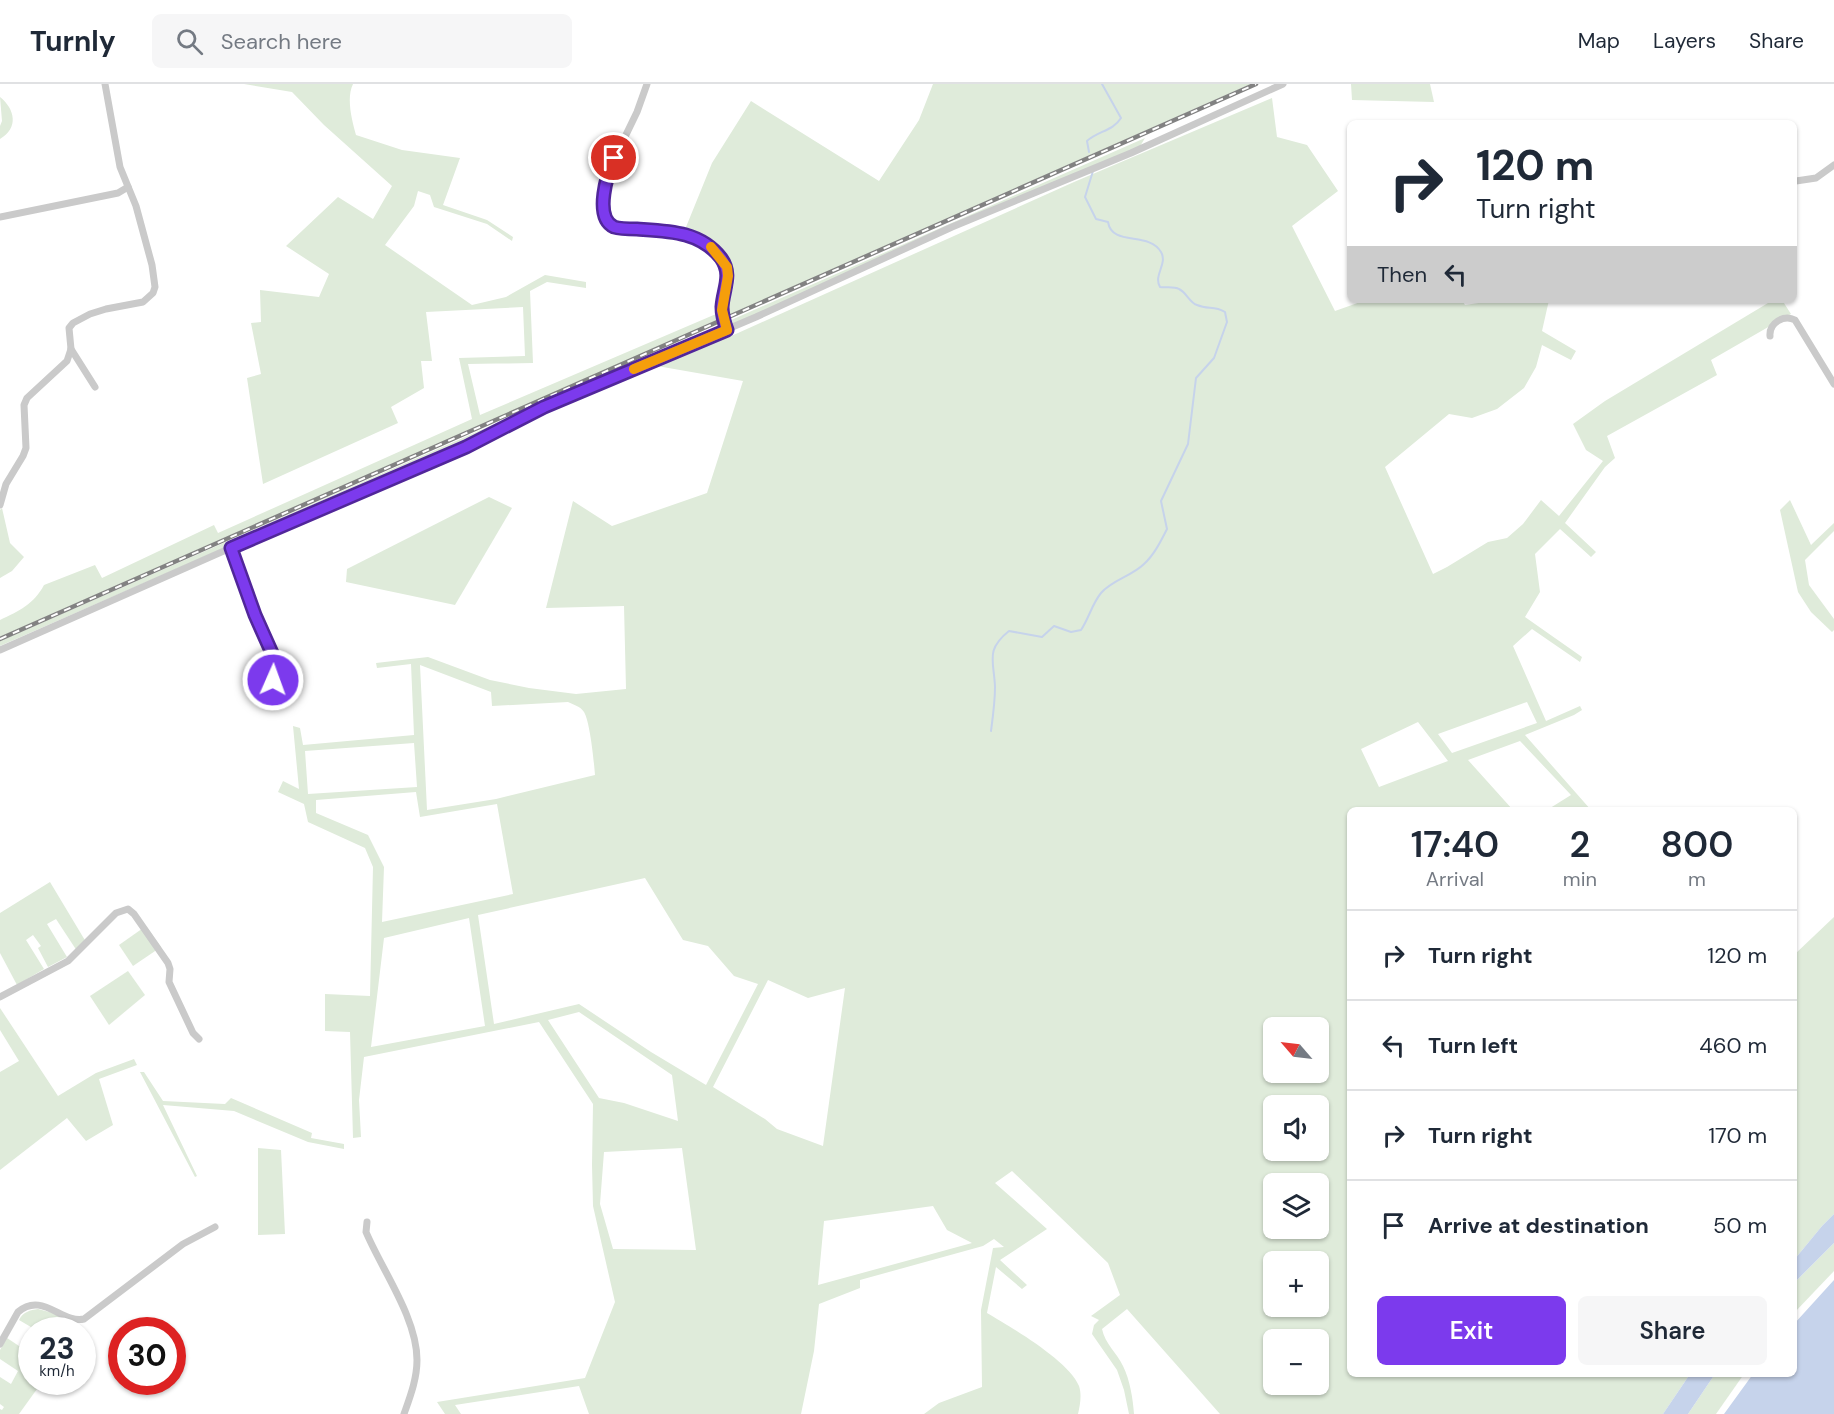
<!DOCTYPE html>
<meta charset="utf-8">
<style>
body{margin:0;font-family:"DM Sans",sans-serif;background:#f6f6f7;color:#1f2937;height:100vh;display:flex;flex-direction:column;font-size:22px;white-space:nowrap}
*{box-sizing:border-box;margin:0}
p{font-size:20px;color:#747a83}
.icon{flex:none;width:33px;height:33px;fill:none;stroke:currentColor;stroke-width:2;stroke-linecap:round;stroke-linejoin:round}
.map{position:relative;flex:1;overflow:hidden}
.sheet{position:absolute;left:1347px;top:723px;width:450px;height:570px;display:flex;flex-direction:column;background:#fff;border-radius:9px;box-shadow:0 2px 4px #0004}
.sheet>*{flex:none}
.guide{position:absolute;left:1347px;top:36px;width:450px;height:183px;border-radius:9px;box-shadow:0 2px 4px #0004;background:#fff;color:#1f2937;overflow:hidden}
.needle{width:39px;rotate:298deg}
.fabs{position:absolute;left:1263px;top:933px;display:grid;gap:12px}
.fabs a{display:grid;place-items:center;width:66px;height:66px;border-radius:9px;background:#fff;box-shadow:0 2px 4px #0004;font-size:30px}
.speed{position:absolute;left:18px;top:1233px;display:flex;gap:12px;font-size:30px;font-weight:700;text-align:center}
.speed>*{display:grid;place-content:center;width:78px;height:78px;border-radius:50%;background:#fff;box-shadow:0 2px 4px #0004;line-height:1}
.speed small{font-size:15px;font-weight:400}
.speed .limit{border:9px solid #d22;background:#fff;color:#111}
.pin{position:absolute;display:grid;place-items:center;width:51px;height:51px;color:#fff;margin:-26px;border:3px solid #fff;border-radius:50%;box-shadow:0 2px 6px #0007}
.me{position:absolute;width:66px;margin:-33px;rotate:2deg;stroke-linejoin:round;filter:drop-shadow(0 0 4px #0008)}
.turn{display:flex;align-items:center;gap:21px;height:126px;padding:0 30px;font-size:27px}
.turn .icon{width:78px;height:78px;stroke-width:2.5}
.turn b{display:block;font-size:42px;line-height:51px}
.then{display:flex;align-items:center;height:57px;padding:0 30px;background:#0003;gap:12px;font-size:22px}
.eta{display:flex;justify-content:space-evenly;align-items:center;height:102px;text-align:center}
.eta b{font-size:36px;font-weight:600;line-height:42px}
.primary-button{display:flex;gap:12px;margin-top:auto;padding:12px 30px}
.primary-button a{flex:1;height:69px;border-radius:9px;background:#7c3aed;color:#fff;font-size:24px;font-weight:600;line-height:69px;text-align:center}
.primary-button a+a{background:#f6f6f7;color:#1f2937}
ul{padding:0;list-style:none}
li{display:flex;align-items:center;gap:18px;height:90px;padding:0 30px;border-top:2px solid #e0e1e3}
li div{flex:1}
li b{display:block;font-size:22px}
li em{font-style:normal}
header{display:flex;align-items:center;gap:36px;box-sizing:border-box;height:84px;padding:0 30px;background:#fff;border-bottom:2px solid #e0e1e3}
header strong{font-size:28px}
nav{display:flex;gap:33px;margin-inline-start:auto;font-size:21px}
.search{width:420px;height:54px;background:#f6f6f7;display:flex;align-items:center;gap:15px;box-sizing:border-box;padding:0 21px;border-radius:9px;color:#747a83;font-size:22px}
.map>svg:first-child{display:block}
</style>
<header>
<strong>Turnly</strong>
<div class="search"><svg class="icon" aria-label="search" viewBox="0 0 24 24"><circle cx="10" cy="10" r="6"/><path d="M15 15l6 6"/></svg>Search here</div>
<nav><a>Map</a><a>Layers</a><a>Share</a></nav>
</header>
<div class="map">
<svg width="1834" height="1330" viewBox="0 0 1834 1330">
<rect width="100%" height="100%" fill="#fff"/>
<g fill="#dfebda" fill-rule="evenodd">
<path d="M244,0H353C346,14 352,37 356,51L402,66L460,74L443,121L487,136L513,153L512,157L487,140L434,123L430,111L418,107L414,122L385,161L472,221L506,213L545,191L586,198V204L547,198L530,207L533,279L468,280L480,331L723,227V234L0,553V536C19,527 34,520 44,501L95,481L102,494L214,441L218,449L472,335L459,274L525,272L523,223L426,228L432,277H421L424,304L391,323L398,339L263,400L247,294L261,290L251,239L261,238L260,206L319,213L329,190L286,162L338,113L373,135L392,102L324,41L292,8Z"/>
<path d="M933,0H1251L727,232C726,221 732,211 734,200C735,195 734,191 733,186C727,163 705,154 684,148L712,79L751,17L879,97L919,36Z"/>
<polygon points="1351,0 1430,0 1434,18 1352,16"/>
<path d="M0,13C15,25 19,44 0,55V42L2,37Z"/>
<path d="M1272,14L1277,53L1307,61L1338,107L1292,142L1335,227L1366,216H1462L1465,221L1499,216H1549L1542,247L1576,267L1571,276L1542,261L1536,283L1524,304L1497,325L1472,334L1449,330L1385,383L1433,490L1447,483L1488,458L1507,454L1523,440L1541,416L1559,432L1603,377L1586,366L1573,340L1605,317L1773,216H1782L1791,230L1711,276L1717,291L1607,352L1615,374L1605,383L1565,439L1596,468L1591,473L1560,445L1535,470L1540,508L1525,533L1582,573L1580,578L1532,545L1513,562L1546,637L1580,622L1582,626L1574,631L1525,651L1591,726H1547L1571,711L1520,657L1468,676L1513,726H1350V1290H1690L1663,1330H1220L1127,1225L1102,1245C1105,1260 1117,1269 1123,1282C1130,1296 1133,1315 1134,1330H1129L1124,1306L1117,1286L1092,1250L1094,1241L1099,1236L1091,1232L1120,1211L1108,1179L1012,1087L995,1099L1047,1145L1000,1176L1027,1201L1022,1205L996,1183L987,1229C1011,1243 1069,1277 1079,1302C1082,1311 1080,1321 1078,1330H924L939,1319L982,1303L981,1226L993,1164L1004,1163L994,1155L983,1162L860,1196V1204L819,1220L814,1267L801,1330H589L579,1302L455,1321L461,1330H445L437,1318L585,1294L615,1218L593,1122L592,1081L593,1020L539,938L364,973L359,1016L361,1053L353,1054L350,948L325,947V910L370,912L373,783L365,764L308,738L304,720L278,708L283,697L299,705L293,642L300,644L303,661L414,651L411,580L377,584L376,579L428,573L490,596L529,604L576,610L626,605L624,522L546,524L573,417L612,442L707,409L743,297L657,282L738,249L1074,98ZM420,581L491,608L492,622L568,618C574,621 580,622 584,628C590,638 594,678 595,691L496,715L427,726ZM1527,618L1537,639L1452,669L1438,650ZM1418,638L1448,677L1379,703L1361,665ZM414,659L417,703L308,710L305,667ZM416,708L420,733L497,720L513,810L382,838L384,783L368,751L316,729V716ZM645,794L683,856L708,862L734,892L758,900L706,1001L651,968L579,920L494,940L478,831ZM469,834L485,942L371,963L384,854ZM768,896L808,914L845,904L823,1062L777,1045L765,1035L713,1003ZM579,928L672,991L678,1037L624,1019L599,1014L548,936ZM1274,944H1318V988H1274ZM1274,1022H1318V1066H1274ZM682,1064L696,1166L613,1165L600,1120L604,1068ZM1274,1100H1318V1144H1274ZM933,1122L947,1146L972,1159L818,1201L824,1137ZM1274,1178H1318V1222H1274ZM1274,1256H1318V1300H1274Z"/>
<polygon points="1145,54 1139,64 731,242 729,237"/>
<polygon points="725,239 725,245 0,562 0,557"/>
<polygon points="489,413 512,424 455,521 346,498 347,485"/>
<polygon points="1790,416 1811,461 1834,439 1834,447 1805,476 1809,501 1834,535 1834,546 1832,548 1811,528 1798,508 1780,426"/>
<polygon points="2,424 10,459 24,473 12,487 0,494 0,426"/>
<polygon points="50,798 86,858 77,867 56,835 47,840 67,873 48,883 38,864 41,862 33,851 26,856 44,885 17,901 0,869 0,829"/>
<polygon points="1834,833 1834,1130 1822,1142 1794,1176 1794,871"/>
<polygon points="146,842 161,863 133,882 119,861"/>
<polygon points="128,887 145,911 109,941 90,912"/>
<polygon points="0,924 58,1012 96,989 134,975 137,981 99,995 113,1041 86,1057 67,1034 0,1086 0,988 19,977 0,946"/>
<polygon points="140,988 144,988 163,1017 225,1020 231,1014 312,1049 311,1054 344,1060 344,1065 308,1058 234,1027 163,1021 197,1092 195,1093"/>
<polygon points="258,1064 281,1066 285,1150 258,1151"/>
<polygon points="1834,1159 1834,1187 1794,1229 1794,1199"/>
<path d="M38,1225L53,1229L80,1244L78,1246H46L42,1244L41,1246H36L19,1236C23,1228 30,1226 38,1225Z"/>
<polygon points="7,1254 31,1270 32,1298 42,1298 19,1330 0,1330 0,1325 2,1326 4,1323 0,1320 0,1293 11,1300 18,1287 0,1275 0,1266"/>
<polygon points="1715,1290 1744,1290 1716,1330 1688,1330"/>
</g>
<g fill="#c6d3eb">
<polygon points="1834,1130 1834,1159 1794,1199 1794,1176 1822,1142"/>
<polygon points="1834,1196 1834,1330 1724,1330 1753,1290 1794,1290 1794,1240"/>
<polygon points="1690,1290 1715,1290 1688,1330 1663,1330"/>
</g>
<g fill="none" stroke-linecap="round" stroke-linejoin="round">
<g stroke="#c6d3eb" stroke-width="2">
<path d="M1089,68L1087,57C1098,47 1113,47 1121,34L1102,0"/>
<path d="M991,647C993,632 995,618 995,603C994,577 985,566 1009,547L1042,553L1054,542L1071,548L1081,546C1089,534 1092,520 1101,509C1112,496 1132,492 1144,480C1154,471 1161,457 1167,445L1161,417L1188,360L1196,294L1214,274L1227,238L1225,228C1214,221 1208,226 1197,221C1189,218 1187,209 1179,205C1174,202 1166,204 1160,203C1153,191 1168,180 1161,168C1149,147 1112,163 1108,138L1096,135L1085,113L1093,87"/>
</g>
<g stroke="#cacaca" stroke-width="7">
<polyline points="647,0 637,28 608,88 604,111 605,131 610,140 618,144 670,147 688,151 707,160 727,183 728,192 722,226 727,246"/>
<polyline points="1796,97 1816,94 1834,81"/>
<polyline points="0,133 118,109 128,103"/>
<path d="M1770,252C1769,239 1784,230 1795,236L1834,300"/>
<polyline points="71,265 95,303"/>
<polyline points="0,421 6,400 23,372 26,364 24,321 27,314 67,277 71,265 69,244 73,239 90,230 106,225 143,218 153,209 155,203 152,181 136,122 120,83 105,0"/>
<polyline points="231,464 255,531 280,587 273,596 259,603"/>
<polyline points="0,566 287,439 466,363 544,323 756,233 952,143 1131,69 1283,0"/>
<polyline points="0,913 68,877 116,829 128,825 134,830 168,879 170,885 169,898 193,949 199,955"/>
<path d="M367,1138L366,1148C382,1186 417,1234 417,1276C417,1295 410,1313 404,1330"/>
<path d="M0,1260L18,1228C42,1207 62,1240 84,1235L183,1160L215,1143"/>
</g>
<g stroke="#828282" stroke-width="4.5">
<polyline id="rail" points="0,555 1256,0"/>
</g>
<use href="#rail" stroke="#fff" stroke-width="2" stroke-dasharray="7" stroke-linecap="butt"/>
</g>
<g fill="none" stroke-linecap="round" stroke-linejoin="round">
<g stroke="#51269a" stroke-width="15">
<path id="route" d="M273,596L280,587L255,531L231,464L466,363L544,323L727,246C724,238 722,231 722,223C723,205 733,191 721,174C700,147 668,147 637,145C630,145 620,145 614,143C593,133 608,88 614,74"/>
</g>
<use href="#route" stroke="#7c3aed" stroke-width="10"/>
<polyline stroke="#f59e0b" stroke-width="10" points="634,285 727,246 722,226 728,192 727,183 711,163"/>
</g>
</svg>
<div class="fabs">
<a><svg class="needle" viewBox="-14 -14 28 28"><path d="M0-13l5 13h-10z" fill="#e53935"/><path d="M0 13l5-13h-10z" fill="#747a83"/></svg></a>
<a><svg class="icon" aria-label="sound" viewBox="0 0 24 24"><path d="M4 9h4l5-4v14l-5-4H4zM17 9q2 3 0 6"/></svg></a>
<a><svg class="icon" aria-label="layers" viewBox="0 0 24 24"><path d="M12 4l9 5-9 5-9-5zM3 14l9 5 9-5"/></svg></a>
<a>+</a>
<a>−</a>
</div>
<div class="speed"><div>23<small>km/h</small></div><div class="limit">30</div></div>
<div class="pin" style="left:614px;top:74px;background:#d93025"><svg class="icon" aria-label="arrive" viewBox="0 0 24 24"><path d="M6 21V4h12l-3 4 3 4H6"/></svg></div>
<svg class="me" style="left:273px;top:596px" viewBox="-20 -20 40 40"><circle r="17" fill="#7c3aed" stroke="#fff" stroke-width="3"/><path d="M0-11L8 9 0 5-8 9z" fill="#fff"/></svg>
<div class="guide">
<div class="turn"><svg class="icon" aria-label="right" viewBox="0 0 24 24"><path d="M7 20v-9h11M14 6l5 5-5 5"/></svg><div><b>120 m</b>Turn right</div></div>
<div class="then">Then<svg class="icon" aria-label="left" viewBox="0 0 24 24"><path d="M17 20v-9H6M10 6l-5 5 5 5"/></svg></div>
</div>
<section class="sheet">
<div class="eta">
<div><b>17:40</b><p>Arrival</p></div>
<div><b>2</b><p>min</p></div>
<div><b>800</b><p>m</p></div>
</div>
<ul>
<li><svg class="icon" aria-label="right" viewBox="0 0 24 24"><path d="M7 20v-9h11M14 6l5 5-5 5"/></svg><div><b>Turn right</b></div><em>120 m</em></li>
<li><svg class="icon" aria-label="left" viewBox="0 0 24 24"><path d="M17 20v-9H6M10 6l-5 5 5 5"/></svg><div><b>Turn left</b></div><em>460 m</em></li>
<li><svg class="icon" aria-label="right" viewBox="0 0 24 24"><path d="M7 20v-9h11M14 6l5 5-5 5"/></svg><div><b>Turn right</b></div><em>170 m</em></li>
<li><svg class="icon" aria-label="arrive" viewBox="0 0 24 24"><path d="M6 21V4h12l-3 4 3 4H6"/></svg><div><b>Arrive at destination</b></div><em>50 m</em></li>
</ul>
<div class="primary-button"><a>Exit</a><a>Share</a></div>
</section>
</div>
